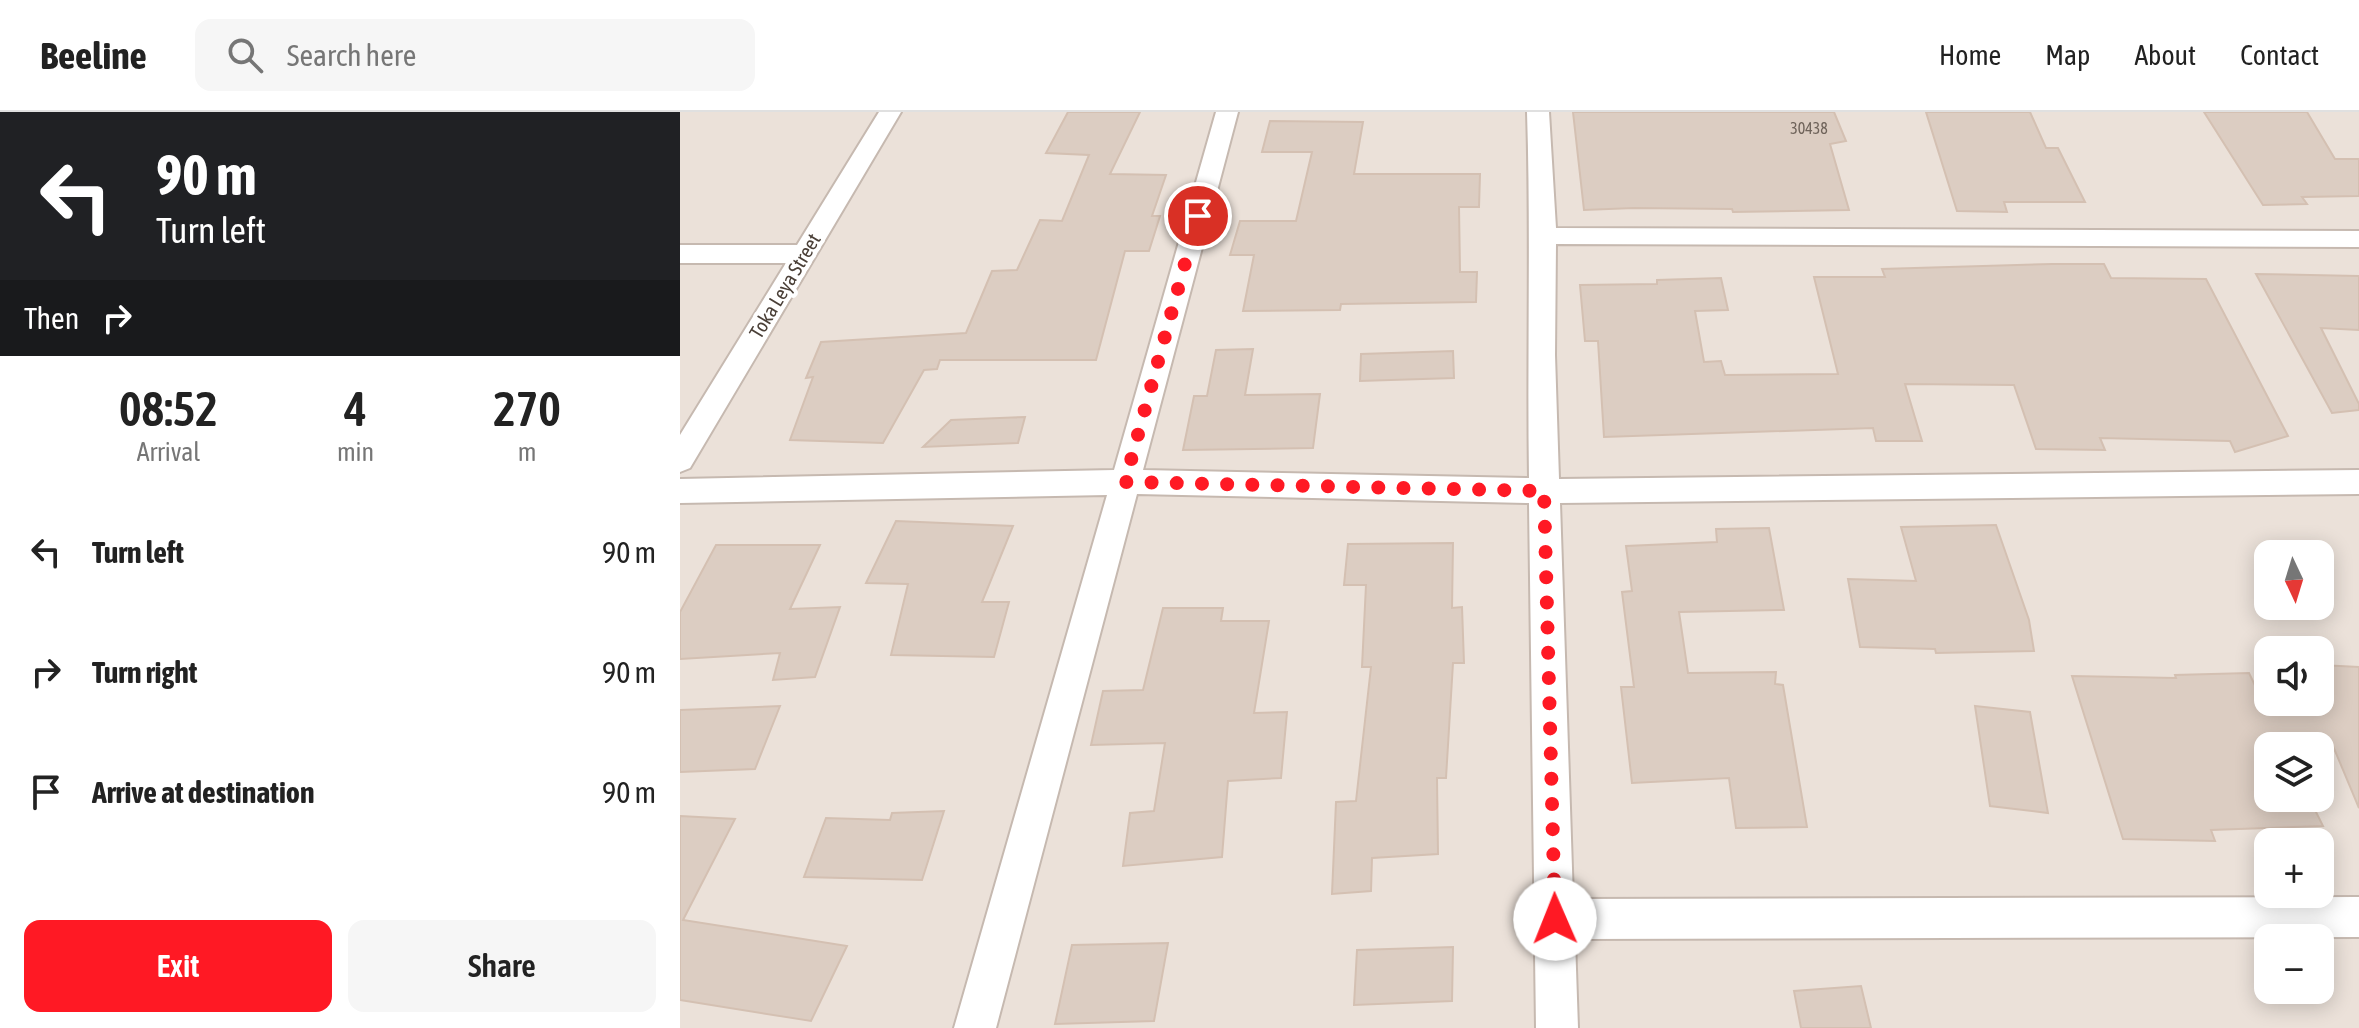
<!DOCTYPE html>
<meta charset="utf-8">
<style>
body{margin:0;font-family:"Asap Condensed",sans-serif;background:#f6f6f6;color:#222;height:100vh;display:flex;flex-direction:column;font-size:30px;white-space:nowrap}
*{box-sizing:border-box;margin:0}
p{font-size:26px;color:#767676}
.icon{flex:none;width:44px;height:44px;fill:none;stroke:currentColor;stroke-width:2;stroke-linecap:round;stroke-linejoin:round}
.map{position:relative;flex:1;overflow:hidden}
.details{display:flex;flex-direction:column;background:#fff;width:680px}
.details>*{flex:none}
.guide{background:#202124;color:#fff;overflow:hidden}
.needle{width:52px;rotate:176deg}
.tools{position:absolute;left:1574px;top:428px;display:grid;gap:16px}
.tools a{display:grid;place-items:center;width:80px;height:80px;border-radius:16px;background:#fff;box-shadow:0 4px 20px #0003;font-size:40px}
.pin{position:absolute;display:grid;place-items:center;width:68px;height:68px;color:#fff;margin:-34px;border:4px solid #fff;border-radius:50%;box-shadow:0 2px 8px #0007}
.me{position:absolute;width:88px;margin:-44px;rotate:359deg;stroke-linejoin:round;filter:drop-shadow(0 0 6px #0008)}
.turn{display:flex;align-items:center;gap:28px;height:168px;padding:0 24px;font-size:36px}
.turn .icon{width:104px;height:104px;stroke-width:2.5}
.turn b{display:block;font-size:56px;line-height:68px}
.then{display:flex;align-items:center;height:76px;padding:0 24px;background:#0003;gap:16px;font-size:30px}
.eta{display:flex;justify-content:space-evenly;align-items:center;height:136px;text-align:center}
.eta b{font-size:48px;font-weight:600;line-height:56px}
.button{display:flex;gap:16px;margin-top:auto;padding:16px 24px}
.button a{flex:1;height:92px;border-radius:16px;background:#ff1924;color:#fff;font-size:32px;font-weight:600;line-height:92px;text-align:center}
.button a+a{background:#f6f6f6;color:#222}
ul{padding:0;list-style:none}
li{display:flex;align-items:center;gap:24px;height:120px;padding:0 24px}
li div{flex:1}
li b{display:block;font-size:30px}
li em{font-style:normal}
header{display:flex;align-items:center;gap:48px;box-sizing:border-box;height:112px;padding:0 40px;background:#fff;border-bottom:2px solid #e0e0e0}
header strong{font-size:38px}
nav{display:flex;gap:44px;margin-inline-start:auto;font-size:28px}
.search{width:560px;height:72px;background:#f6f6f6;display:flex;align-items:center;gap:20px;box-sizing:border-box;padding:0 28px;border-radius:16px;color:#767676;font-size:30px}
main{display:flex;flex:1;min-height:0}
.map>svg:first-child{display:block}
</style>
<header>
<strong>Beeline</strong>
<div class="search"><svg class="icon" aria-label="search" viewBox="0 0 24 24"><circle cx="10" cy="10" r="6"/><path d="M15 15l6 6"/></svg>Search here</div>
<nav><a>Home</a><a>Map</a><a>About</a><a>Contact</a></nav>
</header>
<main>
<section class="details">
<div class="guide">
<div class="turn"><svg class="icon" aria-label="left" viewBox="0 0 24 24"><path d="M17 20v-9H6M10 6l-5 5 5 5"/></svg><div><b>90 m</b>Turn left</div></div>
<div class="then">Then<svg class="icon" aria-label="right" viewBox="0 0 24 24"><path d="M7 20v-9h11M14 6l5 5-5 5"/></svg></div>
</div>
<div class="eta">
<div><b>08:52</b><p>Arrival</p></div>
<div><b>4</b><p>min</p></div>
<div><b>270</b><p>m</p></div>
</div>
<ul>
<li><svg class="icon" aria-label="left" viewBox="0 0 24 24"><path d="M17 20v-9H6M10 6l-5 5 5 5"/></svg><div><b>Turn left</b></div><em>90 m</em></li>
<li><svg class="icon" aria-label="right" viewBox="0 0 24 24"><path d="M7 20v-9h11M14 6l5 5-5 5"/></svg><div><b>Turn right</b></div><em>90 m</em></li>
<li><svg class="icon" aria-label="arrive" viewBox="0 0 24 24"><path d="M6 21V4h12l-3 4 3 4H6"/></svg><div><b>Arrive at destination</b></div><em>90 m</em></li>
</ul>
<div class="button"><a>Exit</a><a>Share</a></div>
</section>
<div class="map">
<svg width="1679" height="916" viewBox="0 0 1679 916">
<rect width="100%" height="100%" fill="#f6f1eb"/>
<path fill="#ebe1d9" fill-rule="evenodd" d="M0,0H1679V916H0ZM1588,442H1640V494H1588ZM1588,538H1640V590H1588ZM1588,634H1640V686H1588ZM1588,730H1640V782H1588ZM1588,826H1640V878H1588Z"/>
<g fill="#dccdc2" stroke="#d4c0b2" stroke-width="2">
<polygon points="388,0 460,0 430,62 486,63 472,104 480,104 469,139 445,139 416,248 260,248 257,257 244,258 203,331 110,328 133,265 126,266 141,230 286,221 312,159 337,158 360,108 382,109 409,43 366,41"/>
<polygon points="893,0 1154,0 1166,29 1150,32 1169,98 1053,100 1052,97 954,96 904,98"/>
<polygon points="1246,0 1350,0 1366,36 1378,36 1405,90 1324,90 1327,100 1277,99"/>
<polygon points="1524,0 1627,0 1655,47 1679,47 1679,84 1622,85 1627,92 1583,93"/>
<polygon points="590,9 683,10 674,62 800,62 799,95 779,95 780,160 797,160 796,190 661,192 660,198 563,199 574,143 550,143 560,109 616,109 632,40 582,40"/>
<polygon points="1372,152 1424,152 1431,166 1526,167 1608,324 1555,340 1550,329 1420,326 1425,338 1356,337 1334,273 1225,272 1242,329 1196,329 1193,316 924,325 918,229 905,229 900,173 977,172 977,168 1041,166 1048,198 1015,199 1024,250 1041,249 1045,263 1158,262 1134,165 1205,165 1202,157"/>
<polygon points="1576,162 1679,164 1679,218 1641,216 1679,292 1679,298 1652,301"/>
<polygon points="573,237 565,283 640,282 633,336 503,338 514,284 527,284 536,238"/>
<polygon points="773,239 774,266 680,269 681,242"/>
<polygon points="345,305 338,331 243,335 271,308"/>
<polygon points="216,409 333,414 302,490 329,490 314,545 211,543 228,472 186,471"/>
<polygon points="1316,413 1349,508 1354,539 1256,541 1255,537 1180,535 1168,467 1236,469 1221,415"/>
<polygon points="1089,416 1104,498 999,500 1008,561 1096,560 1095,572 1103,573 1127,715 1056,716 1049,666 952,671 941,575 954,575 942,480 952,479 946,434 1037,430 1036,417"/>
<polygon points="773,431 772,496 782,495 784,551 773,551 766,666 757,666 758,742 692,746 691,779 652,782 656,690 676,689 691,555 682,555 686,473 664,473 668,432"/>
<polygon points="36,433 140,433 110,497 160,495 135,565 93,568 100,541 0,547 0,500"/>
<polygon points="483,496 543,496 541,509 589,509 574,601 607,600 601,666 548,669 542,745 443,754 450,701 474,699 485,631 411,633 423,579 463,578"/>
<polygon points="1640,553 1679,555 1679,696 1653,634 1588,634 1588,686 1629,686 1643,714 1531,718 1535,729 1443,727 1392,564 1496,566 1495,563 1569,561 1583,590 1640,590"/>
<polygon points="100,594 75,657 0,660 0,598"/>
<polygon points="1295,594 1350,600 1368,701 1310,694"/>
<polygon points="264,699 242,768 124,765 146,706 210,708 212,701"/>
<polygon points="0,704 55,707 3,808 167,834 131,909 0,888"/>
<polygon points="488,831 474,909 375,912 392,833"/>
<polygon points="773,835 772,889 674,893 677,838"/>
<polygon points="1181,874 1191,916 1121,916 1114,879"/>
</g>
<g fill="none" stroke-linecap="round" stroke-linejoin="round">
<g stroke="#c6b9b0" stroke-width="4">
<g id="minor">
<polygon points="199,0 221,0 10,356 0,360 0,323 106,151 0,151 0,133 117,133"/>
<path d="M536,0H558L463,358L849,366C847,244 851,122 847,0H869L876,116L1679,119V135L876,132L875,243L879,367L1679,358V382L880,391L893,787L1679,785V825L895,827L898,916H856L849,391L457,382L316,916H274L427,383L0,391V367L434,358Z"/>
</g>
</g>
<use href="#minor" fill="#fff" fill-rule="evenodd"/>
</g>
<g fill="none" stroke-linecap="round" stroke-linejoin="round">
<polyline stroke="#ff1924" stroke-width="14" stroke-dasharray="0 25.2" points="518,104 445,370 864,379 875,807"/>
</g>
<g text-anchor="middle" stroke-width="8" stroke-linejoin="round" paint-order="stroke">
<g font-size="16" fill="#6f635a">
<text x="1129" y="22">30438</text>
</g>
<g font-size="20" fill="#4b4038" stroke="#fff">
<text transform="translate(105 174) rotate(-59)" y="7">Toka Leya Street</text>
</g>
</g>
</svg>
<div class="tools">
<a><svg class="needle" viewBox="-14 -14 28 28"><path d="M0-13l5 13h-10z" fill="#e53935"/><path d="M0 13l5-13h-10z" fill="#767676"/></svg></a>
<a><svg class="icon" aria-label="sound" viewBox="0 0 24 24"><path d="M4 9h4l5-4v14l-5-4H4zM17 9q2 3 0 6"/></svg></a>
<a><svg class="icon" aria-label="layers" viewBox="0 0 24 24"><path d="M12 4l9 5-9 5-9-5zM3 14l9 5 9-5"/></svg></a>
<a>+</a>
<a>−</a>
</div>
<div class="pin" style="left:518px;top:104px;background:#d93025"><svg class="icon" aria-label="arrive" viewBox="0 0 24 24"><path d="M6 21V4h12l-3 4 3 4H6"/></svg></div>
<svg class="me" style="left:875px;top:807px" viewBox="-20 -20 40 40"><circle r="19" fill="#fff"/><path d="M0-13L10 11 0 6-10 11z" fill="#ff1924"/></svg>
</div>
</main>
